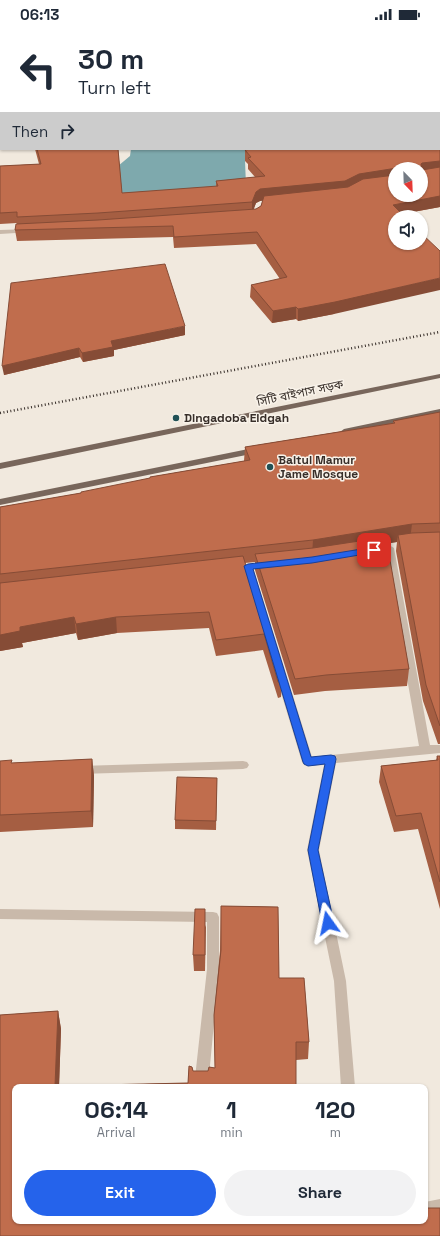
<!DOCTYPE html>
<meta charset="utf-8">
<style>
body{margin:0;font-family:"Space Grotesk","Noto Sans Bengali",sans-serif;background:#f2f2f3;color:#1f2937;height:100vh;display:flex;flex-direction:column;font-size:15px;white-space:nowrap}
*{box-sizing:border-box;margin:0}
p{font-size:13px;color:#747a83}
.icon{flex:none;width:22px;height:22px;fill:none;stroke:currentColor;stroke-width:2;stroke-linecap:round;stroke-linejoin:round}
.map{position:relative;flex:1;overflow:hidden}
.details{position:absolute;left:12px;top:1056px;width:416px;height:140px;display:flex;flex-direction:column;background:#fff;border-radius:8px;box-shadow:0 1px 3px #0004}
.details>*{flex:none}
.hud{position:absolute;left:0px;top:0px;width:440px;height:122px;box-shadow:0 1px 3px #0004;background:#fff;color:#1f2937;overflow:hidden}
.needle{width:26px;rotate:157deg}
.tools{position:absolute;left:388px;top:134px;display:grid;gap:8px}
.tools a{display:grid;place-items:center;width:40px;height:40px;border-radius:50%;background:#fff;box-shadow:0 1px 3px #0004;font-size:20px}
.pin{position:absolute;display:grid;place-items:center;width:34px;height:34px;color:#fff;margin:-17px;border-radius:8px;box-shadow:0 2px 6px #0006}
.me{position:absolute;width:44px;margin:-22px;rotate:348deg;stroke-linejoin:round;filter:drop-shadow(0 0 3px #0008)}
.turn{display:flex;align-items:center;gap:14px;height:84px;padding:0 12px;font-size:18px}
.turn .icon{width:52px;height:52px;stroke-width:2.5}
.turn b{display:block;font-size:28px;line-height:34px}
.then{display:flex;align-items:center;height:38px;padding:0 12px;background:#0003;gap:8px;font-size:15px}
.eta{display:flex;justify-content:space-evenly;align-items:center;height:68px;text-align:center}
.eta b{font-size:24px;font-weight:800;line-height:28px}
.cta{display:flex;gap:8px;margin-top:auto;padding:8px 12px}
.cta a{flex:1;height:46px;border-radius:24px;background:#2563eb;color:#fff;font-size:16px;font-weight:800;line-height:46px;text-align:center}
.cta a+a{background:#f2f2f3;color:#1f2937}
.status{display:flex;justify-content:space-between;align-items:center;height:28px;padding:0 20px;background:#fff;direction:ltr}
.status svg{height:11px;fill:currentColor}
.map>svg:first-child{display:block}
</style>
<div class="status"><b>06:13</b><svg viewBox="0 0 49 12"><path d="M0 12V9h3v3zM5 12V6h3v6zM10 12V3h3v9zM15 12V0h3v12zM26 1h20v11H26zM47 4h2v5h-2z"/></svg></div>
<div class="map">
<svg width="440" height="1208" viewBox="0 0 440 1208">
<rect width="100%" height="100%" fill="#f1e9de"/>
<polygon fill="#7ea9ad" points="131,121 282,121 287,126 245,133 246,157 81,169 130,128"/>
<g fill="none" stroke-linecap="round" stroke-linejoin="round">
<g fill="#c9b9aa" fill-rule="evenodd">
<rect x="0" y="84" width="1" height="4"/>
<polygon points="30,201 33,203 32,204 0,206 0,202"/>
<polygon points="389,517 394,520 430,717 440,717 440,725 336,735 319,822 346,953 355,1059 341,1059 334,953 307,822 324,737 308,738 304,737 302,734 243,539 248,536 253,539 312,729 419,718 384,520"/>
<polygon points="243,733 247,734 249,737 247,740 243,741 80,746 76,745 74,742 76,739 80,738"/>
<polygon points="0,881 213,884 217,885 219,889 219,941 208,1059 194,1059 207,941 207,894 0,891"/>
<polygon points="440,1171 440,1185 425,1188 425,1174"/>
</g>
<g fill="#78665b" fill-rule="evenodd">
<polygon points="440,346 440,350 0,441 0,435"/>
<polygon points="440,381 440,385 344,407 340,404 344,401"/>
<polygon points="258,419 261,420 262,422 261,424 0,477 0,471"/>
</g>
<polyline stroke="#372e29" stroke-width="2.5" stroke-dasharray="1 2.5" stroke-linecap="butt" points="0,385 440,304"/>
</g>
<g fill="#a55e42" fill-rule="evenodd">
<path d="M440,47V179L402,186L334,286L298,293L296,291L272,295L250,269L251,257L280,251L256,216L174,220L173,209L17,213L15,202L17,195L0,196V138L39,136L35,121H118L122,165L216,159V153L255,149L248,141V136L245,133V122L439,121ZM263,172L261,178L256,181L253,182L256,175L260,173Z"/>
<polygon points="11,255 185,307 114,322 114,328 83,334 80,329 4,347"/>
<polygon points="440,384 440,716 438,716 423,673 396,523 397,514 387,515 409,641 407,658 325,663 294,667 255,542 255,534 245,535 282,653 281,669 278,670 263,622 216,628 209,600 117,605 78,612 76,605 22,615 23,619 0,623 0,479 81,465 150,450 150,449 244,433 245,419 393,395 393,393"/>
<polygon points="437,728 440,728 440,881 418,801 394,804 379,754 381,738 436,732"/>
<polygon points="92,731 94,748 93,799 0,804 0,733 12,735"/>
<polygon points="217,750 216,802 175,801 175,792"/>
<polygon points="221,878 278,879 279,950 304,950 309,1014 308,1031 296,1032 296,1059 15,1059 15,1193 179,1193 179,1194 193,1194 193,1193 344,1193 344,1194 370,1194 373,1193 425,1193 425,1180 440,1180 440,1208 0,1208 0,987 58,983 61,1001 59,1058 188,1055 189,1038 192,1039 193,1043 208,1043 209,1039 215,1040 214,987 220,923"/>
<polygon points="206,897 205,943 194,943 193,927"/>
</g>
<g fill="#864c36">
<polygon points="1,69 1,80 0,80 0,70"/>
<polygon points="440,133 440,144 421,145 421,136 422,135"/>
<polygon points="397,140 397,141 395,141 395,151 345,164 260,173 256,175 252,186 252,174 256,164 260,161"/>
<polygon points="440,168 440,179 391,188 393,177"/>
<polygon points="440,250 440,262 334,286 298,293 298,281"/>
<polygon points="296,279 296,291 272,295 273,283"/>
<polygon points="185,298 185,307 114,322 114,328 83,334 82,325 111,313"/>
<polygon points="79,320 80,329 4,347 2,338"/>
<polygon points="412,496 410,512 398,507 397,514 312,528 313,512"/>
<polygon points="74,589 76,605 22,615 23,619 0,623 0,607 20,599"/>
<polygon points="116,589 117,605 78,612 76,596"/>
<polygon points="92,731 94,748 93,799 91,783"/>
<polygon points="58,983 61,1001 59,1059 55,1058"/>
</g>
<g fill="#c06d4d" stroke="#864c36">
<polygon points="0,0 71,0 71,1 1,1 1,69 0,70"/>
<polygon points="166,0 440,0 440,31 439,32 439,1 165,1"/>
<polygon points="439,43 440,47 440,133 422,135 421,136 422,142 440,139 440,168 393,177 405,189 395,189 395,215 421,215 421,205 440,223 440,250 335,274 298,281 296,279 273,283 251,257 287,249 257,204 174,209 173,198 15,202 16,196 98,192 256,181 261,178 264,168 348,159 363,151 395,147 395,167 421,167 421,141 397,141 397,140 359,146 345,153 260,161 256,164 252,174 98,185 17,189 17,184 0,185 0,138 41,136 37,121 118,121 122,165 218,158 216,153 265,148 248,130 251,129 245,122 252,121 439,121"/>
<polygon points="165,236 185,298 111,313 113,319 82,325 79,320 2,338 11,255"/>
<polygon points="440,384 440,495 412,496 313,512 0,546 0,479 81,465 81,464 150,450 150,449 250,432 245,419 395,395 393,393"/>
<polygon points="440,504 440,698 426,657 398,507 412,505"/>
<polygon points="386,509 409,641 326,647 295,651 255,526 313,520"/>
<polygon points="243,528 282,653 278,654 264,606 216,612 209,584 116,589 76,596 74,589 20,599 20,603 0,607 0,555"/>
<polygon points="437,728 440,728 440,854 421,785 396,788 381,738 438,732"/>
<polygon points="92,731 91,783 0,787 0,733 12,732 11,735"/>
<polygon points="177,749 217,750 216,793 175,792"/>
<polygon points="221,878 278,879 279,950 304,950 309,1014 296,1014 296,1059 15,1059 15,1193 177,1193 177,1194 193,1194 193,1193 322,1193 370,1194 373,1193 425,1193 425,1180 440,1180 440,1208 0,1208 0,987 58,983 55,1058 188,1055 189,1038 192,1039 193,1043 208,1043 209,1039 215,1040 214,987 221,922"/>
<polygon points="195,881 205,881 205,927 193,927"/>
</g>
<polygon fill="#2563eb" stroke="#184099" points="374,519 378,522 377,524 312,535 253,541 311,729 331,727 335,728 336,731 318,822 334,895 332,898 328,899 324,898 322,895 308,822 325,736 308,738 304,736 303,734 244,538 248,536 312,529"/>
<g fill="#215156" stroke="#f9f3ea" stroke-width="1.5">
<circle cx="176" cy="390" r="4"/>
<circle cx="270" cy="439" r="4"/>
</g>
<g text-anchor="middle" stroke-width="3" stroke-linejoin="round" paint-order="stroke">
<g font-size="12" fill="#372e29" stroke="#f9f3ea">
<text transform="translate(300 365) rotate(-12)" y="4">সিটি বাইপাস সড়ক</text>
</g>
<g font-size="12" font-weight="bold" fill="#372e29" stroke="#f9f3ea" text-anchor="start">
<text x="184" y="394">Dingadoba Eidgah</text>
<text x="278" y="436">Baitul Mamur<tspan x="278" dy="14">Jame Mosque</tspan></text>
</g>
</g>
</svg>
<div class="tools">
<a><svg class="needle" viewBox="-14 -14 28 28"><path d="M0-13l5 13h-10z" fill="#e53935"/><path d="M0 13l5-13h-10z" fill="#747a83"/></svg></a>
<a><svg class="icon" aria-label="sound" viewBox="0 0 24 24"><path d="M4 9h4l5-4v14l-5-4H4zM17 9q2 3 0 6"/></svg></a>
</div>
<div class="pin" style="left:374px;top:522px;background:#d93025"><svg class="icon" aria-label="arrive" viewBox="0 0 24 24"><path d="M6 21V4h12l-3 4 3 4H6"/></svg></div>
<svg class="me" style="left:328px;top:895px" viewBox="-20 -20 40 40"><path d="M0-17L14 15 0 8-14 15z" fill="#2563eb" stroke="#fff" stroke-width="4"/></svg>
<div class="hud">
<div class="turn"><svg class="icon" aria-label="left" viewBox="0 0 24 24"><path d="M17 20v-9H6M10 6l-5 5 5 5"/></svg><div><b>30 m</b>Turn left</div></div>
<div class="then">Then<svg class="icon" aria-label="right" viewBox="0 0 24 24"><path d="M7 20v-9h11M14 6l5 5-5 5"/></svg></div>
</div>
<section class="details">
<div class="eta">
<div><b>06:14</b><p>Arrival</p></div>
<div><b>1</b><p>min</p></div>
<div><b>120</b><p>m</p></div>
</div>
<div class="cta"><a>Exit</a><a>Share</a></div>
</section>
</div>
